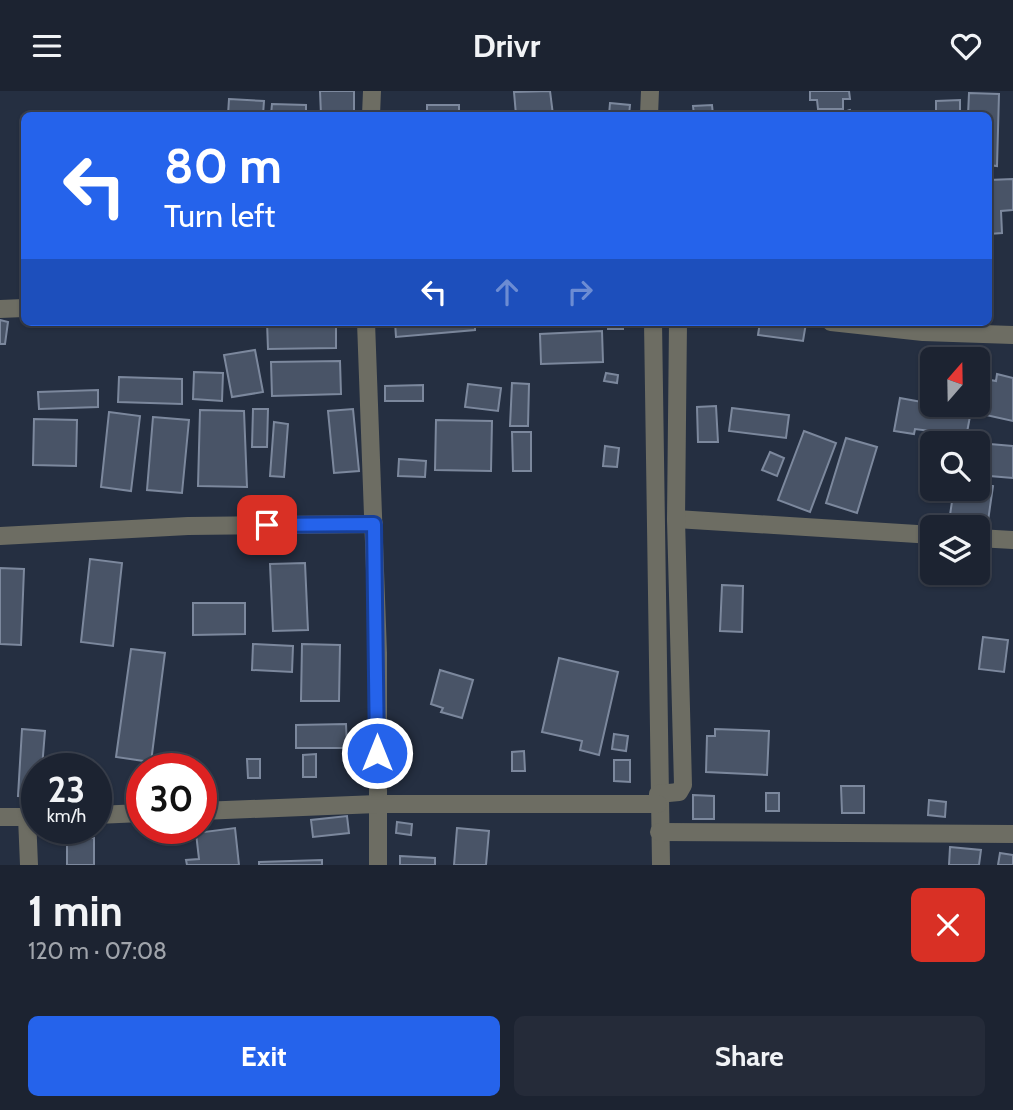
<!DOCTYPE html>
<meta charset="utf-8">
<style>
body{margin:0;font-family:Cabin,sans-serif;background:#252b39;color:#f1f3f6;height:100vh;display:flex;flex-direction:column;font-size:26px;white-space:nowrap}
*{box-sizing:border-box;margin:0}
p{font-size:23px;color:#a0a4ab}
.icon{flex:none;width:38px;height:38px;fill:none;stroke:currentColor;stroke-width:2;stroke-linecap:round;stroke-linejoin:round}
.map{position:relative;height:774px;overflow:hidden}
.details{display:flex;flex-direction:column;background:#1c2331;flex:1}
.details>*{flex:none}
.guide{position:absolute;left:21px;top:21px;width:971px;height:214px;border-radius:10px;box-shadow:0 2px 5px #0004,0 0 0 2px #3a404d;background:#2563eb;color:#fff;overflow:hidden}
.needle{width:46px;rotate:20deg}
.tools{position:absolute;left:920px;top:256px;display:grid;gap:14px}
.tools a{display:grid;place-items:center;width:70px;height:70px;border-radius:10px;background:#1c2331;box-shadow:0 2px 5px #0004,0 0 0 2px #3a404d;font-size:35px}
.speed{position:absolute;left:21px;top:662px;display:flex;gap:14px;font-size:35px;font-weight:700;text-align:center}
.speed>*{display:grid;place-content:center;width:91px;height:91px;border-radius:50%;background:#1c2331;box-shadow:0 2px 5px #0004,0 0 0 2px #3a404d;line-height:1}
.speed small{font-size:18px;font-weight:400}
.speed .limit{border:10px solid #d22;background:#fff;color:#111}
.pin{position:absolute;display:grid;place-items:center;width:60px;height:60px;color:#fff;margin:-30px;border-radius:14px;box-shadow:0 4px 10px #0006}
.me{position:absolute;width:77px;margin:-38px;rotate:0deg;stroke-linejoin:round;filter:drop-shadow(0 0 5px #0008)}
.turn{display:flex;align-items:center;gap:24px;height:147px;padding:0 28px;font-size:32px}
.turn .icon{width:91px;height:91px;stroke-width:2.5}
.turn b{display:block;font-size:49px;line-height:60px}
.lanes{display:flex;align-items:center;height:66px;padding:0 28px;background:#0003;justify-content:center;gap:35px;direction:ltr}
.lanes .off{opacity:.35}
.round{display:grid;place-items:center;flex:none;width:74px;height:74px;border-radius:10px;background:#252b39}
.overview{display:flex;align-items:center;justify-content:space-between;height:119px;padding:0 28px}
h1{font-size:42px;font-weight:800;line-height:52px}
.button{display:flex;gap:14px;margin-top:auto;padding:14px 28px}
.button a{flex:1;height:80px;border-radius:10px;background:#2563eb;color:#fff;font-size:28px;font-weight:800;line-height:80px;text-align:center}
.button a+a{background:#252b39;color:#f1f3f6}
header{display:flex;justify-content:space-between;align-items:center;height:91px;padding:0 28px;background:#1c2331;font-size:32px;font-weight:800}
.map>svg:first-child{display:block}
</style>
<header><svg class="icon" aria-label="menu" viewBox="0 0 24 24"><path d="M4 6h16M4 12h16M4 18h16"/></svg>Drivr<svg class="icon" aria-label="heart" viewBox="0 0 24 24"><path d="M12 20l-8-8c-3-5 5-10 8-4 3-6 11-1 8 4z"/></svg></header>
<div class="map">
<svg width="1013" height="774" viewBox="0 0 1013 774">
<rect width="100%" height="100%" fill="#252f41"/>
<g fill="#495467" stroke="#7c889d" stroke-width="2">
<polygon points="320,0 354,0 354,24 321,24"/>
<polygon points="550,0 553,24 516,24 514,1"/>
<polygon points="810,0 849,0 850,8 843,8 843,18 818,18 817,9 810,9"/>
<polygon points="969,2 999,3 997,75 989,74 989,24 968,24"/>
<polygon points="229,8 264,10 263,24 228,24"/>
<polygon points="960,9 960,24 936,24 936,10"/>
<polygon points="610,12 630,14 629,24 609,24"/>
<polygon points="272,13 306,14 306,24 271,24"/>
<rect x="427" y="14" width="32" height="10"/>
<polygon points="712,14 713,24 694,24 693,15"/>
<polygon points="850,19 852,24 834,24"/>
<polygon points="1013,88 1013,119 1001,120 1002,142 989,143 989,89"/>
<polygon points="0,229 8,231 5,253 0,253"/>
<polygon points="267,231 336,231 336,257 268,258"/>
<polygon points="395,231 475,231 475,239 396,246"/>
<rect x="534" y="231" width="67" height="5"/>
<rect x="608" y="231" width="15" height="7"/>
<polygon points="760,231 806,232 803,250 758,244"/>
<polygon points="602,240 603,271 541,273 540,243"/>
<polygon points="948,257 974,260 973,268 947,268"/>
<polygon points="255,259 263,301 232,306 224,264"/>
<polygon points="340,270 341,303 272,305 271,271"/>
<polygon points="194,281 223,282 222,310 193,308"/>
<polygon points="606,282 618,284 617,292 604,290"/>
<polygon points="997,283 1013,287 1013,330 977,322 985,288 996,290"/>
<polygon points="119,286 182,288 182,313 118,311"/>
<polygon points="512,292 529,293 528,335 510,335"/>
<polygon points="468,293 501,297 498,320 465,316"/>
<polygon points="423,294 423,310 385,310 385,295"/>
<polygon points="98,299 98,316 39,318 38,301"/>
<polygon points="900,307 971,320 965,352 951,350 952,343 939,341 915,338 914,343 894,340"/>
<polygon points="716,315 718,351 698,351 697,316"/>
<polygon points="732,317 789,324 786,347 729,340"/>
<polygon points="253,318 268,318 267,356 252,356"/>
<polygon points="353,318 359,380 334,382 328,320"/>
<polygon points="200,319 244,320 247,396 198,395"/>
<polygon points="109,321 140,325 131,400 101,396"/>
<polygon points="153,326 189,329 182,402 147,399"/>
<polygon points="34,328 77,329 76,375 33,374"/>
<polygon points="436,329 492,330 491,380 435,379"/>
<polygon points="274,331 288,333 284,386 270,385"/>
<polygon points="804,340 836,352 810,421 778,409"/>
<polygon points="512,341 531,341 531,380 513,380"/>
<polygon points="846,347 877,356 857,422 826,412"/>
<polygon points="978,352 1013,355 1013,387 978,384"/>
<polygon points="605,355 619,357 617,376 603,375"/>
<polygon points="770,361 784,367 777,385 762,379"/>
<polygon points="399,368 426,370 425,386 398,385"/>
<polygon points="978,393 993,395 988,430 950,424 954,397 978,397"/>
<polygon points="90,468 122,472 113,555 81,551"/>
<polygon points="305,472 308,539 273,540 270,473"/>
<polygon points="0,477 24,478 21,554 0,553"/>
<polygon points="722,494 743,495 742,541 720,540"/>
<polygon points="193,512 245,512 245,543 193,544"/>
<polygon points="983,546 1008,549 1004,581 979,578"/>
<polygon points="253,553 293,555 292,581 252,579"/>
<polygon points="302,553 340,554 339,610 301,610"/>
<polygon points="131,558 165,562 151,671 116,666"/>
<polygon points="559,567 618,581 599,664 580,659 582,650 542,641"/>
<polygon points="440,579 473,589 462,627 441,621 443,617 431,613"/>
<polygon points="346,633 347,657 296,657 296,634"/>
<polygon points="22,638 45,640 42,677 37,677 37,706 18,705"/>
<polygon points="715,638 769,640 767,684 706,681 707,645 715,645"/>
<polygon points="614,643 628,645 626,660 612,658"/>
<polygon points="524,660 525,680 512,680 512,661"/>
<polygon points="316,663 316,686 303,686 303,664"/>
<polygon points="247,668 260,668 260,687 248,687"/>
<polygon points="68,669 84,671 83,677 67,677"/>
<polygon points="614,669 630,669 630,691 614,690"/>
<polygon points="841,695 864,695 864,722 842,722"/>
<rect x="766" y="702" width="13" height="18"/>
<polygon points="693,704 714,705 714,728 693,728"/>
<polygon points="929,709 946,711 945,726 928,724"/>
<polygon points="347,725 349,742 313,746 311,729"/>
<polygon points="397,731 412,733 411,744 396,742"/>
<polygon points="235,737 239,774 187,774 186,769 199,768 196,742"/>
<polygon points="457,737 489,740 486,774 454,774"/>
<rect x="67" y="747" width="27" height="27"/>
<polygon points="950,756 981,759 979,774 949,774"/>
<polygon points="1000,762 1013,764 1013,774 998,774"/>
<polygon points="400,765 435,767 435,774 400,774"/>
<polygon points="322,769 322,774 259,774 259,771"/>
</g>
<g fill="none" stroke-linecap="round" stroke-linejoin="round">
<g stroke="#6d6d63" stroke-width="18">
<polyline points="371,24 372,0"/>
<polyline points="649,24 650,0"/>
<polyline points="0,218 24,217"/>
<polyline points="366,231 378,562 378,774"/>
<polyline points="653,231 661,774"/>
<polyline points="831,231 923,241 1013,244"/>
<polyline points="676,428 933,444"/>
<polyline points="0,445 188,435 374,433"/>
<polyline points="978,447 1013,449"/>
<polyline points="658,703 679,701 683,694 676,428 678,231"/>
<polyline points="201,720 377,713 658,713"/>
<polyline points="96,724 142,722"/>
<polyline points="0,726 37,726"/>
<polyline points="27,726 29,774"/>
<polyline points="659,741 1013,743"/>
</g>
</g>
<g fill="none" stroke-linecap="round" stroke-linejoin="round">
<g stroke="#184099" stroke-width="18">
<polyline id="route" points="267,434 374,433 377,662"/>
</g>
<use href="#route" stroke="#2563eb" stroke-width="12"/>
</g>
</svg>
<div class="tools">
<a><svg class="needle" viewBox="-14 -14 28 28"><path d="M0-13l5 13h-10z" fill="#e53935"/><path d="M0 13l5-13h-10z" fill="#a0a4ab"/></svg></a>
<a><svg class="icon" aria-label="search" viewBox="0 0 24 24"><circle cx="10" cy="10" r="6"/><path d="M15 15l6 6"/></svg></a>
<a><svg class="icon" aria-label="layers" viewBox="0 0 24 24"><path d="M12 4l9 5-9 5-9-5zM3 14l9 5 9-5"/></svg></a>
</div>
<div class="speed"><div>23<small>km/h</small></div><div class="limit">30</div></div>
<div class="pin" style="left:267px;top:434px;background:#d93025"><svg class="icon" aria-label="arrive" viewBox="0 0 24 24"><path d="M6 21V4h12l-3 4 3 4H6"/></svg></div>
<svg class="me" style="left:377px;top:662px" viewBox="-20 -20 40 40"><circle r="17" fill="#2563eb" stroke="#fff" stroke-width="3"/><path d="M0-11L8 9 0 5-8 9z" fill="#fff"/></svg>
<div class="guide">
<div class="turn"><svg class="icon" aria-label="left" viewBox="0 0 24 24"><path d="M17 20v-9H6M10 6l-5 5 5 5"/></svg><div><b>80 m</b>Turn left</div></div>
<div class="lanes"><svg class="icon" aria-label="left" viewBox="0 0 24 24"><path d="M17 20v-9H6M10 6l-5 5 5 5"/></svg><svg class="icon off" aria-label="ahead" viewBox="0 0 24 24"><path d="M12 20V5M6 11l6-6 6 6"/></svg><svg class="icon off" aria-label="right" viewBox="0 0 24 24"><path d="M7 20v-9h11M14 6l5 5-5 5"/></svg></div>
</div>
</div>
<section class="details">
<div class="overview"><div><h1>1 min</h1><p>120 m · 07:08</p></div><a class="round" style="background:#d93025;color:#fff"><svg class="icon" aria-label="close" viewBox="0 0 24 24"><path d="M6 6l12 12M18 6L6 18"/></svg></a></div>
<div class="button"><a>Exit</a><a>Share</a></div>
</section>
